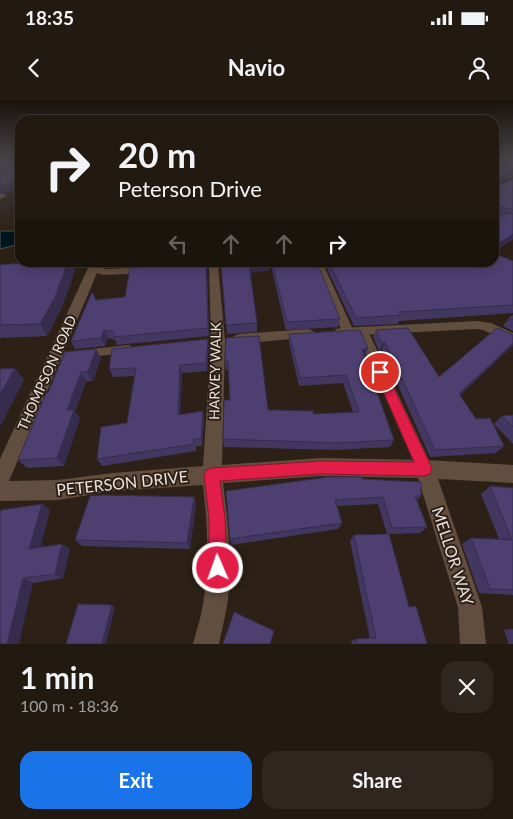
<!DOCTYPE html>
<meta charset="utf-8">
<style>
body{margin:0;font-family:Lato,sans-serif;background:#2e261f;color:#f1f3f6;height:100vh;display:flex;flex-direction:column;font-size:19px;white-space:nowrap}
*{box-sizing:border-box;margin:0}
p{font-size:16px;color:#a2a09f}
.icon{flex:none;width:28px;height:28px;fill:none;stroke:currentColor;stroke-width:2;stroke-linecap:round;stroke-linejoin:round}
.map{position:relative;height:544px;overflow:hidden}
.sheet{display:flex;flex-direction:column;background:#221911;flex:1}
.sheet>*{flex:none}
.banner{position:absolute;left:15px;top:15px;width:484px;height:152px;border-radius:15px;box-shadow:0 2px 12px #0003,0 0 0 1px #3f3831;background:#221911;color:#f1f3f6;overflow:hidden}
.pin{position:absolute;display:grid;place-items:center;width:42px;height:42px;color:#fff;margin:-21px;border:2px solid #fff;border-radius:50%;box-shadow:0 1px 5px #0007}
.me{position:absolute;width:55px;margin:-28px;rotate:358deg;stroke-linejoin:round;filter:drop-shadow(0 0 4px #0008)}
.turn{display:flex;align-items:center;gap:18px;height:105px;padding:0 20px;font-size:22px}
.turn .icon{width:65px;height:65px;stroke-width:2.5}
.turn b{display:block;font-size:35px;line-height:42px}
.lanes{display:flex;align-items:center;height:48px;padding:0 20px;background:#0003;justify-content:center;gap:25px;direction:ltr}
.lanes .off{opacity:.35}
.round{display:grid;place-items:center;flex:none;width:52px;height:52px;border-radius:15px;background:#2e261f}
.overview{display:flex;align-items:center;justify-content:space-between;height:85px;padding:0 20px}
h1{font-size:30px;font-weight:700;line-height:38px}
.primary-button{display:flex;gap:10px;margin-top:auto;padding:10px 20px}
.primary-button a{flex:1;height:58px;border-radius:15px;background:#1a73e8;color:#fff;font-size:20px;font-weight:700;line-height:58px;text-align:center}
.primary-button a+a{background:#2e261f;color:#f1f3f6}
.status{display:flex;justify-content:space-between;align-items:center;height:35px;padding:0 25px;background:#221911;direction:ltr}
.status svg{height:14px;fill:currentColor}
header{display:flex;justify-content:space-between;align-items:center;height:65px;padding:0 20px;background:#221911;font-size:22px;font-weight:700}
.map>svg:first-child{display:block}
</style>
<div class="status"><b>18:35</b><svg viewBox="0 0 49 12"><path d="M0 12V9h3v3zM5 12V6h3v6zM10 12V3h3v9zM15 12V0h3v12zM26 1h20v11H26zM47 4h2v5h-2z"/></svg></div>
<header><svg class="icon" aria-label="back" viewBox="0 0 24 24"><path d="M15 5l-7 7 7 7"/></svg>Navio<svg class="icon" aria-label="person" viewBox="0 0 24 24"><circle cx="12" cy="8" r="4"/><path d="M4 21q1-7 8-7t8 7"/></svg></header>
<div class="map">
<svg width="513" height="544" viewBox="0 0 513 544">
<rect width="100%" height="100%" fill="#2d2117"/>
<polygon fill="#01161c" stroke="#475456" points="0,131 20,131 20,144 0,149"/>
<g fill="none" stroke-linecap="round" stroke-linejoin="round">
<g fill="#624e3f" fill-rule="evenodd">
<polygon points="316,162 323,164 354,232 352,235 344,235 342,232 315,164"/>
<polygon points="362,227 368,231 431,364 433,369 431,374 425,376 419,374 356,231"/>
<polygon points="129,245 135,249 133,252 55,261 49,257 55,253"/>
</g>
<g fill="#624e3f" fill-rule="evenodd">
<polygon points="0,94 5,94 6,96 0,99"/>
<path d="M79,162H93L105,169L151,167L156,170L151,173L103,175L97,173L9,381L58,380L113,373L203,366L211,241L209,167L210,165H218L225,241L222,365L321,358L425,360L513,365V383L438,379L482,507L486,544H460L458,507L418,378L321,376L223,383C228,421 232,460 228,499C226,514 222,529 219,544H193C197,529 202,514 204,498C210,461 207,422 203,385L113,391L58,400L0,401V359L88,168Z"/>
<polygon points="295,162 337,162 332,165 298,168 293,165"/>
<polygon points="476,221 491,223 513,233 513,244 483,230 476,229 341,236 336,235 334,232 336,229 341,228"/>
<polygon points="308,229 313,231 315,234 313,237 239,244 234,242 232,239 234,236 239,234"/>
</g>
</g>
<g fill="#423760">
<polygon points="494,58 513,58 513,76 495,84 498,86 513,79 513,139 494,152 494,115 499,114 494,113"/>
<polygon points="498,155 513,161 513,213 399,221 398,224 354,226 327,169 328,162 494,162"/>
<polygon points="118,162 200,162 135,166 134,164 118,164"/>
<polygon points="233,162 270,162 270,170 250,173 257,223 257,232 227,234 221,163"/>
<polygon points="272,162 340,219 338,227 286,230 272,170"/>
<polygon points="0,165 75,171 61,209 47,236 1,238 0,239"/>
<polygon points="207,173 209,236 117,245 115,240 108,238 105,246 75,249 71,241 96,200 125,197"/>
<polygon points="513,215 513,231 503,226 509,218"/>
<polygon points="376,230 439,277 460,296 476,319 504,346 496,353 430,357 382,250 379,251 373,237"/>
<polygon points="289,234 368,248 365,257 394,340 390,347 335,350 224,347 223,339 230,300 229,270 226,270 225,262 226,238 268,310 313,314 353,312 343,283 299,286 289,243"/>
<polygon points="209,247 207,271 182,273 180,315 203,311 204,319 202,346 196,346 196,351 102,366 97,359 127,323 134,276 113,277 109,269"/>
<polygon points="101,258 94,278 92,281 86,281 75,312 80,318 64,366 27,368 18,360 48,293"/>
<polygon points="513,315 513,344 494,324 502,316"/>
<polygon points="362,379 421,396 417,400 427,427 420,433 389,434 409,507 427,544 352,544 351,541 356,539 370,539 350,441 354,435 387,434 378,404 337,406 342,423 338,429 231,445 230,439"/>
<polygon points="490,386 513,388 513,495 479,493 462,444 471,438 499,439 481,394"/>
<polygon points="194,397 196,404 190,449 82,446 75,440"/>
<polygon points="42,404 50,410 40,447 70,449 63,478 33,483 0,544"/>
<polygon points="513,529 513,544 509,544 504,530"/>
</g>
<g fill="#362d4e">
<polygon points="0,70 3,70 6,76 0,78"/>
<polygon points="513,71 512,76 494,85 496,79"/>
<polygon points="20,81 20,89 0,94 0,86"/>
<polygon points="513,134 513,139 494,152 494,147"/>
<polygon points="68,162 71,162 75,171 61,209 47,236 40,224"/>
<polygon points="261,162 270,162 270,170 249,173 249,164"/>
<polygon points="206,165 207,173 209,236 208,228"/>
<polygon points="104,230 108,238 105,246 101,238"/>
<polygon points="208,239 209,247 207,271 206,263"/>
<polygon points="385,242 382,250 379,251 382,243"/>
<polygon points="513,243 513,246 453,302 459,294"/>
<polygon points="368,248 365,256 360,259 362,250"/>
<polygon points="96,249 101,258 94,278 92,281 87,272"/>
<polygon points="180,265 182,273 180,323 178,315"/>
<polygon points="15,268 24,280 0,327 0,295"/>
<polygon points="81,272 86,281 75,312 80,318 64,366 57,358 67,310"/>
<polygon points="203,311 204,319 202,346 201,339"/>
<polygon points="194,397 196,404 190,449 187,443"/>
<polygon points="42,404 50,410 39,454 29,449"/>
<polygon points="62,444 70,449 63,478 55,474"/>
<polygon points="23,478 33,483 19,544 7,544"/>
<polygon points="112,505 115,507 106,544 102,544"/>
</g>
<g fill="#4d4070" stroke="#362d4e">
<polygon points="494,58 513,58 513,71 496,79 495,84 498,86 513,79 513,110 494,105"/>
<polygon points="13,61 18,64 20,64 20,81 0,86 0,76 6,74 3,70 0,70 0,63"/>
<polygon points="513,113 513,134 494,147 494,115"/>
<polygon points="494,152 498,155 513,161 513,205 399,212 401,215 356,218 329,162 494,162"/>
<polygon points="31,162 68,162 55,197 40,224 0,225 0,165"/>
<polygon points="233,162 261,162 249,164 257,223 226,225 221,163"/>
<polygon points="272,162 317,162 340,219 287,222"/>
<polygon points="206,165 208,228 114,237 114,232 104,230 101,238 71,241 92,192 96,200 125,197 130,168"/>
<polygon points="513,215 513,220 509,218"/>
<polygon points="408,228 439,277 497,228 513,235 513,243 459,294 476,319 490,318 504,346 435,350 385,242 382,243 376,230"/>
<polygon points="360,230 368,248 362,250 394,340 338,343 223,339 224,300 230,300 228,261 225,262 226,238 259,236 268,310 313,311 313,314 359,312 346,275 300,278 289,234"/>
<polygon points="208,239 206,263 180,265 178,315 203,311 201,339 194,339 194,344 97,359 101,327 127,323 136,268 109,269 112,249"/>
<polygon points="96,249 89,269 87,272 81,272 67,310 74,310 57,358 18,360 46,293 48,293 65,252"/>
<polygon points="15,268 0,295 0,269"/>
<polygon points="513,315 513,327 502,316"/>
<polygon points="328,377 362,377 362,379 421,382 421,396 415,396 427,427 392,428 383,397 335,400 342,423 230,439 226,391"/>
<polygon points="490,386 513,388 513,490 490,489 471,438 512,440"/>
<polygon points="103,395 194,397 187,443 75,440 90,396"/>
<polygon points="42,404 29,449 62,444 55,474 23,478 7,544 0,544 0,412 1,410"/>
<polygon points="389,434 409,507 416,506 427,544 357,544 356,539 376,538 354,435"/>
<polygon points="78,504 112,505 102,544 66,544"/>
<polygon points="234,512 274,531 270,544 223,544"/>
</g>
<linearGradient id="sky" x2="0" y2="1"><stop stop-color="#19120d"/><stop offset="0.43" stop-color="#464347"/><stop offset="1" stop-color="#464347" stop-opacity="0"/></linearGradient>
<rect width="513" height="134" fill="url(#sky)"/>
<polygon fill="#e11d48" stroke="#92132f" points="380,268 386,272 430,364 432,369 430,374 424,376 321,374 220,381 225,418 227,468 224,474 218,476 212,474 209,468 209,418 204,375 207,370 212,368 321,361 414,362 375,272"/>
<g text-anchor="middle" stroke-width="4" stroke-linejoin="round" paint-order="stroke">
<g font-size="14" fill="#ebe3dc" stroke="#2d2117">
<text transform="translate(215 271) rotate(-89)" y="5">HARVEY WALK</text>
<text transform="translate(47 273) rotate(-66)" y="5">THOMPSON ROAD</text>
</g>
<g font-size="16" fill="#ebe3dc" stroke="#2d2117">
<text transform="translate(122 383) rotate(-6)" y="6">PETERSON DRIVE</text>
<text transform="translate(453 456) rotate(72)" y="6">MELLOR WAY</text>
</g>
</g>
</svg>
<div class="pin" style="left:380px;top:272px;background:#d93025"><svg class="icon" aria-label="arrive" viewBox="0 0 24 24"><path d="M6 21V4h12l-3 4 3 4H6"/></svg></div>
<svg class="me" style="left:218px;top:468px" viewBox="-20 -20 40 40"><circle r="17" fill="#e11d48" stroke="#fff" stroke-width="3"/><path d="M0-11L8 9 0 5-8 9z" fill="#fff"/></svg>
<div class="banner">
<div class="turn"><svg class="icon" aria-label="right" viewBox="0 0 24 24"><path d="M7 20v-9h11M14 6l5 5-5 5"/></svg><div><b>20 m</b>Peterson Drive</div></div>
<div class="lanes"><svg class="icon off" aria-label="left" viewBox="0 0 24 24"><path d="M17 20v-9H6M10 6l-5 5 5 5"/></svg><svg class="icon off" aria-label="ahead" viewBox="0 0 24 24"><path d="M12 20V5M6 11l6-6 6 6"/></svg><svg class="icon off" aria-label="ahead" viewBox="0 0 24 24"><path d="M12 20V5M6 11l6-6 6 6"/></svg><svg class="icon" aria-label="right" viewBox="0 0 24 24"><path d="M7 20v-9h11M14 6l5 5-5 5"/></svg></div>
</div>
</div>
<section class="sheet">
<div class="overview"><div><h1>1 min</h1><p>100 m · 18:36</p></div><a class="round"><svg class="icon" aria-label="close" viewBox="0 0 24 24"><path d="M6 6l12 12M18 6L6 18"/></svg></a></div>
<div class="primary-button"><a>Exit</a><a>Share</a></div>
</section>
